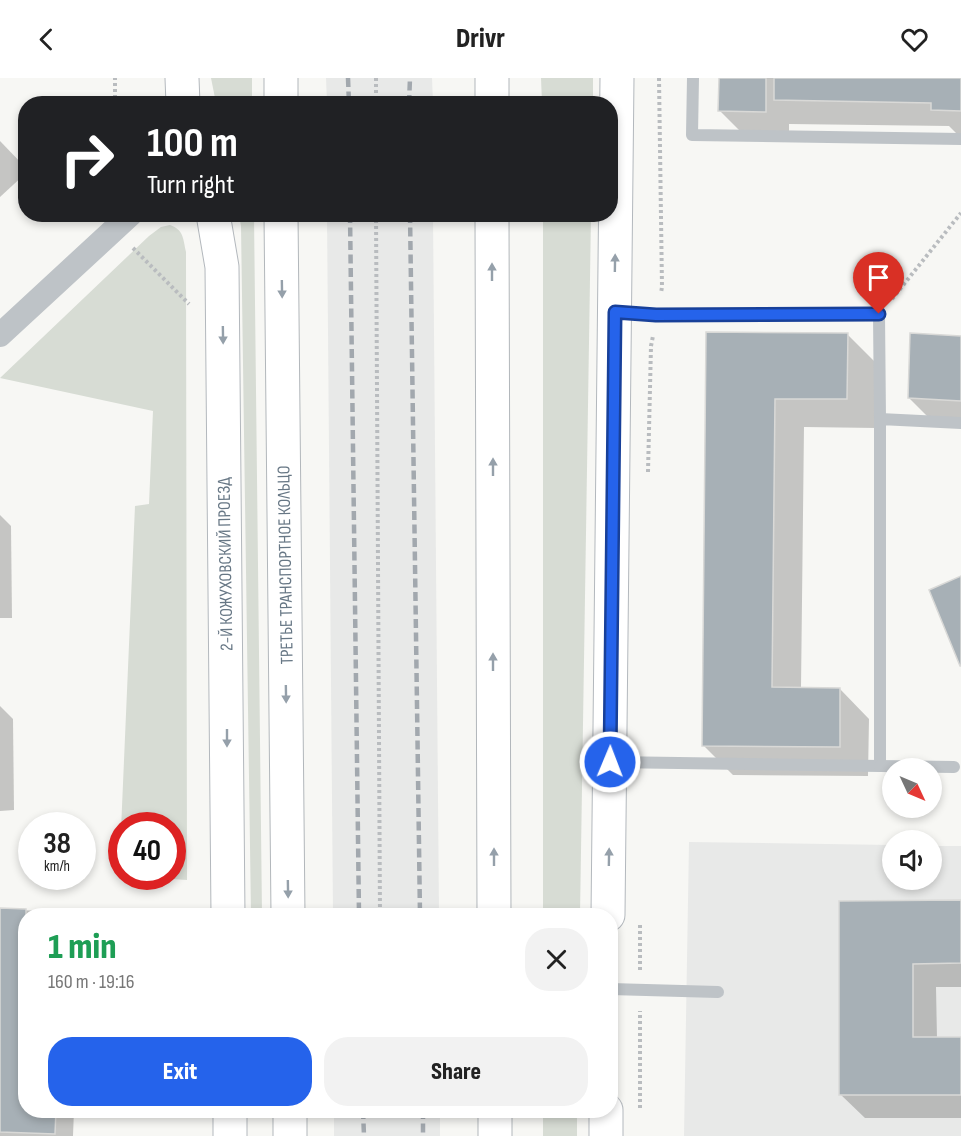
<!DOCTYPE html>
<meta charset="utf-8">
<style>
body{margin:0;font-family:"Sofia Sans Condensed",sans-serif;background:#f2f2f2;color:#222;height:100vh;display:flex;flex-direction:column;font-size:22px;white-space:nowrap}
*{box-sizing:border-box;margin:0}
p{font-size:20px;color:#767676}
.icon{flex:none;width:33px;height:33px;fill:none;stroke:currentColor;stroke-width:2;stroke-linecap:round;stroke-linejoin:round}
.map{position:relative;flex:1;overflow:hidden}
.sheet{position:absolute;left:18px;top:830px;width:600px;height:210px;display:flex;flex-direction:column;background:#fff;border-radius:24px;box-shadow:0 3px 9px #0003}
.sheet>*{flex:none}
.banner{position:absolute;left:18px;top:18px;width:600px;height:126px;border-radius:24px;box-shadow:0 3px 9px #0003;background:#202124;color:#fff;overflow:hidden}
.needle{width:39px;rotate:134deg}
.buttons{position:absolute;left:882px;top:680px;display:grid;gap:12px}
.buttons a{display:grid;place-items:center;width:60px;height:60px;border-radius:50%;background:#fff;box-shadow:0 3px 9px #0003;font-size:30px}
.speed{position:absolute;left:18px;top:734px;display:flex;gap:12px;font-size:30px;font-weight:700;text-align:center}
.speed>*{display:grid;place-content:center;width:78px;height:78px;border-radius:50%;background:#fff;box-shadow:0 3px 9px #0003;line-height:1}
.speed small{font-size:15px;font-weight:400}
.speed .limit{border:9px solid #d22;background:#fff;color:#111}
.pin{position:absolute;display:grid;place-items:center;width:51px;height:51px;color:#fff;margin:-62px -26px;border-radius:50% 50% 50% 0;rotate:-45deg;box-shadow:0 0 6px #0007}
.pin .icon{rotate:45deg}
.me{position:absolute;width:66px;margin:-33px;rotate:1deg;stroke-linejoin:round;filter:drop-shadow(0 0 4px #0008)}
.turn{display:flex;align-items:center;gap:21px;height:126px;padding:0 30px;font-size:27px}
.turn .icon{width:78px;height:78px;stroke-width:2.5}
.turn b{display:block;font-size:42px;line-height:51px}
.round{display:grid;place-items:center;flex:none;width:63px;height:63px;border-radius:24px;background:#f2f2f2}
.headline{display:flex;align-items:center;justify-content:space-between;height:102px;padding:0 30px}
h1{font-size:36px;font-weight:800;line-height:45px;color:#1e9e55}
.primary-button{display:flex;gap:12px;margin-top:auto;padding:12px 30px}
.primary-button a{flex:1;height:69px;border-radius:24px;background:#2563eb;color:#fff;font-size:24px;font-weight:800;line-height:69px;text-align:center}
.primary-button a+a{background:#f2f2f2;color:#222}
header{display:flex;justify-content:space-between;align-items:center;height:78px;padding:0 30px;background:#fff;font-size:27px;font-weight:800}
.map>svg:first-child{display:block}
</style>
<header><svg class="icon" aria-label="back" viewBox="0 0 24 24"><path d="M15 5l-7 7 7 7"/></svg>Drivr<svg class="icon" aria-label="heart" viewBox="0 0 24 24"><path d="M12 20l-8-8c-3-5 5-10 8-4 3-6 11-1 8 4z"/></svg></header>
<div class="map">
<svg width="961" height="1058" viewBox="0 0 961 1058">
<rect width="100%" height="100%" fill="#f7f7f4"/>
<g fill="#e8e9e8">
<polygon points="326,0 432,0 433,25 327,25"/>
<polygon points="327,137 433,137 439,837 333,837"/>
<polygon points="689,764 892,767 892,801 932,801 932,768 961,768 961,1058 684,1058"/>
<rect x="334" y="1032" width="106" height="26"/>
</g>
<g fill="#d7dcd4">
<polygon points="211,0 252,0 252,25 216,25"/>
<polygon points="541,0 593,0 593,25 542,25"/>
<polygon points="239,137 254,137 262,837 251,837 241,148"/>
<polygon points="543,137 591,137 580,837 543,837"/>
<path d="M170,147C184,152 183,161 186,174L187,802L126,798H172V747H122L121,798H119L135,428L149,426L153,333L0,300L149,158L161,149Z"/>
<rect x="543" y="1032" width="34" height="26"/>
</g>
<g fill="#0003">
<polygon points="720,0 961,0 961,56 957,56 949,48 789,46 789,58 744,57 720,33"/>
<polygon points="0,63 26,90 26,95 0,119"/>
<polygon points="708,255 847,256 876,285 876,350 804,349 801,611 840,611 869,641 868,698 733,697 703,667"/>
<polygon points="961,259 961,350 938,349 909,320"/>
<polygon points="0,437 11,448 12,540 0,540"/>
<polygon points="0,628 13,641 14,732 0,733"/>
<polygon points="961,823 961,909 936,909 937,960 961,960 961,1040 865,1040 840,1016 840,824"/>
<polygon points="0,832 61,833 65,837 26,837 26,1032 74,1032 73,1058 0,1058"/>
</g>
<g fill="#a7b0b6" stroke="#d9d9d7" stroke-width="1.5">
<polygon points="719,0 766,0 766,34 718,33"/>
<polygon points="774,0 961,0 961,33 931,32 931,25 774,22"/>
<polygon points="706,254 848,255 847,321 775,321 772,609 840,610 840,669 702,668"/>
<polygon points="910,255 961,258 961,323 908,320"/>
<polygon points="961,498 961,588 960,588 929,512"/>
<polygon points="961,822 961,885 913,886 913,959 961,959 961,1017 839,1017 839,823"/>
<polygon points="0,830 26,831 26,1032 56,1032 55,1056 0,1054"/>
</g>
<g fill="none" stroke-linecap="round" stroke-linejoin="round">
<g stroke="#b3b8bd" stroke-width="35">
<g id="secondary">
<polyline points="182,0 183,26"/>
<polyline points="213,136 222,189 228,837"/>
<polyline points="608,837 617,0"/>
<polyline points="230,1032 230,1058"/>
<polyline points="606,1058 606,1032"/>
</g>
</g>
<g stroke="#b2b7bb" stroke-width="35">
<g id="primary">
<polyline points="281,0 281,26"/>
<polyline points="492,0 492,26"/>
<polyline points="281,136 288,837"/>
<polyline points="492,136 494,837"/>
<polyline points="290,1032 290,1058"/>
<polyline points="495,1032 495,1058"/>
</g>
</g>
<g stroke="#b9bcbf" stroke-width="4" stroke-dasharray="3 3" stroke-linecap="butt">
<polyline points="376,0 376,26"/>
<polyline points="659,0 662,209 661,215"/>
<polyline points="115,26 115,0"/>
<polyline points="376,136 380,837"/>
<polyline points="133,170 189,226"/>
<polyline points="892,221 961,135"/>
<polyline points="648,394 651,268 653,258"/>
<polyline points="640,892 640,846"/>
<polyline points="640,1030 640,933"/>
</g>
<g stroke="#bec3c7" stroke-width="12">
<polyline points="693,0 692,57 961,61"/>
<polyline points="616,234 656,237 879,236 880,341"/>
<polyline points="610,684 880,688 880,341 961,345"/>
<polyline points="880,688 954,689"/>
<polyline points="610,911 718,914"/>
</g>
<polyline stroke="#bec3c7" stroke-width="24" points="0,257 131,136"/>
<use href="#secondary" stroke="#fff" stroke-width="33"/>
<use href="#primary" stroke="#fff" stroke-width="33"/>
<g stroke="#a2a8ae" stroke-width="4.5" stroke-dasharray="9 4.5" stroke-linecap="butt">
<polyline points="348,0 349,26"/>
<polyline points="409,26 410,0"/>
<polyline points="350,136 359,837"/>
<polyline points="410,136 420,837"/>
<polyline points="363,1032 364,1058"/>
<polyline points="423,1032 423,1058"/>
</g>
</g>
<defs><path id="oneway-solid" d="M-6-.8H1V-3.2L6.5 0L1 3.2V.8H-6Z" transform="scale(1.5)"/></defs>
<g fill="#95a0aa">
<use href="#oneway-solid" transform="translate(615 185) rotate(-89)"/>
<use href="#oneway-solid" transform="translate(492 194) rotate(-90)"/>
<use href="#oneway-solid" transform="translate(282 211) rotate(89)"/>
<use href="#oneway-solid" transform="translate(223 257) rotate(89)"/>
<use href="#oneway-solid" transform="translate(493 389) rotate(-90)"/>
<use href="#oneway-solid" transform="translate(493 584) rotate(-90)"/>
<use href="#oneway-solid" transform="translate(286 616) rotate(89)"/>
<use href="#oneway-solid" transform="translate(227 660) rotate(90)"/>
<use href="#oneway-solid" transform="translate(494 779) rotate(-90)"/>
<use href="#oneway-solid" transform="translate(609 779) rotate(-89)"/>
<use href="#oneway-solid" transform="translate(288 811) rotate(89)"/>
</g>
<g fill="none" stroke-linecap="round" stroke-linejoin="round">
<g stroke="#184099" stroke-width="15">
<polyline id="route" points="610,684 615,234 656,237 879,236"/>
</g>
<use href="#route" stroke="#2563eb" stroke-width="10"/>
</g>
<g text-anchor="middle" stroke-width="6" stroke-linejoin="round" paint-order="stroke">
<g font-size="18" fill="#677785" stroke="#fff">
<text transform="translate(225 486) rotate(-91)" y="6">2-Й КОЖУХОВСКИЙ ПРОЕЗД</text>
<text transform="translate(285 487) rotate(-91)" y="6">ТРЕТЬЕ ТРАНСПОРТНОЕ КОЛЬЦО</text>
</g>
</g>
</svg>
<div class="buttons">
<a><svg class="needle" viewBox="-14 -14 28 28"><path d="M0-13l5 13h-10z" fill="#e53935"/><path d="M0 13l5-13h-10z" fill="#767676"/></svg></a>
<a><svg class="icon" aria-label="sound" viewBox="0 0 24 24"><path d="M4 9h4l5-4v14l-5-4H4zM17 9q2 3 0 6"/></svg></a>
</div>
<div class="speed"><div>38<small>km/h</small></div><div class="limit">40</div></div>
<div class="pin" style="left:879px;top:236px;background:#d93025"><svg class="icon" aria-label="arrive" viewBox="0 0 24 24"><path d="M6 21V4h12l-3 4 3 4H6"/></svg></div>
<svg class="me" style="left:610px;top:684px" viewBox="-20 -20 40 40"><circle r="17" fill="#2563eb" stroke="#fff" stroke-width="3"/><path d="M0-11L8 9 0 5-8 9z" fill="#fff"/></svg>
<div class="banner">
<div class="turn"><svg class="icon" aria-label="right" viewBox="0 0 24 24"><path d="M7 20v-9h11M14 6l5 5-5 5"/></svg><div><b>100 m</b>Turn right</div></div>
</div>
<section class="sheet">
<div class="headline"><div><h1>1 min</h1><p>160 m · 19:16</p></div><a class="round"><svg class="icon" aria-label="close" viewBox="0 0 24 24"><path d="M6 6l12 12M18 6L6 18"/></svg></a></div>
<div class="primary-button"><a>Exit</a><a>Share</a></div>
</section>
</div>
